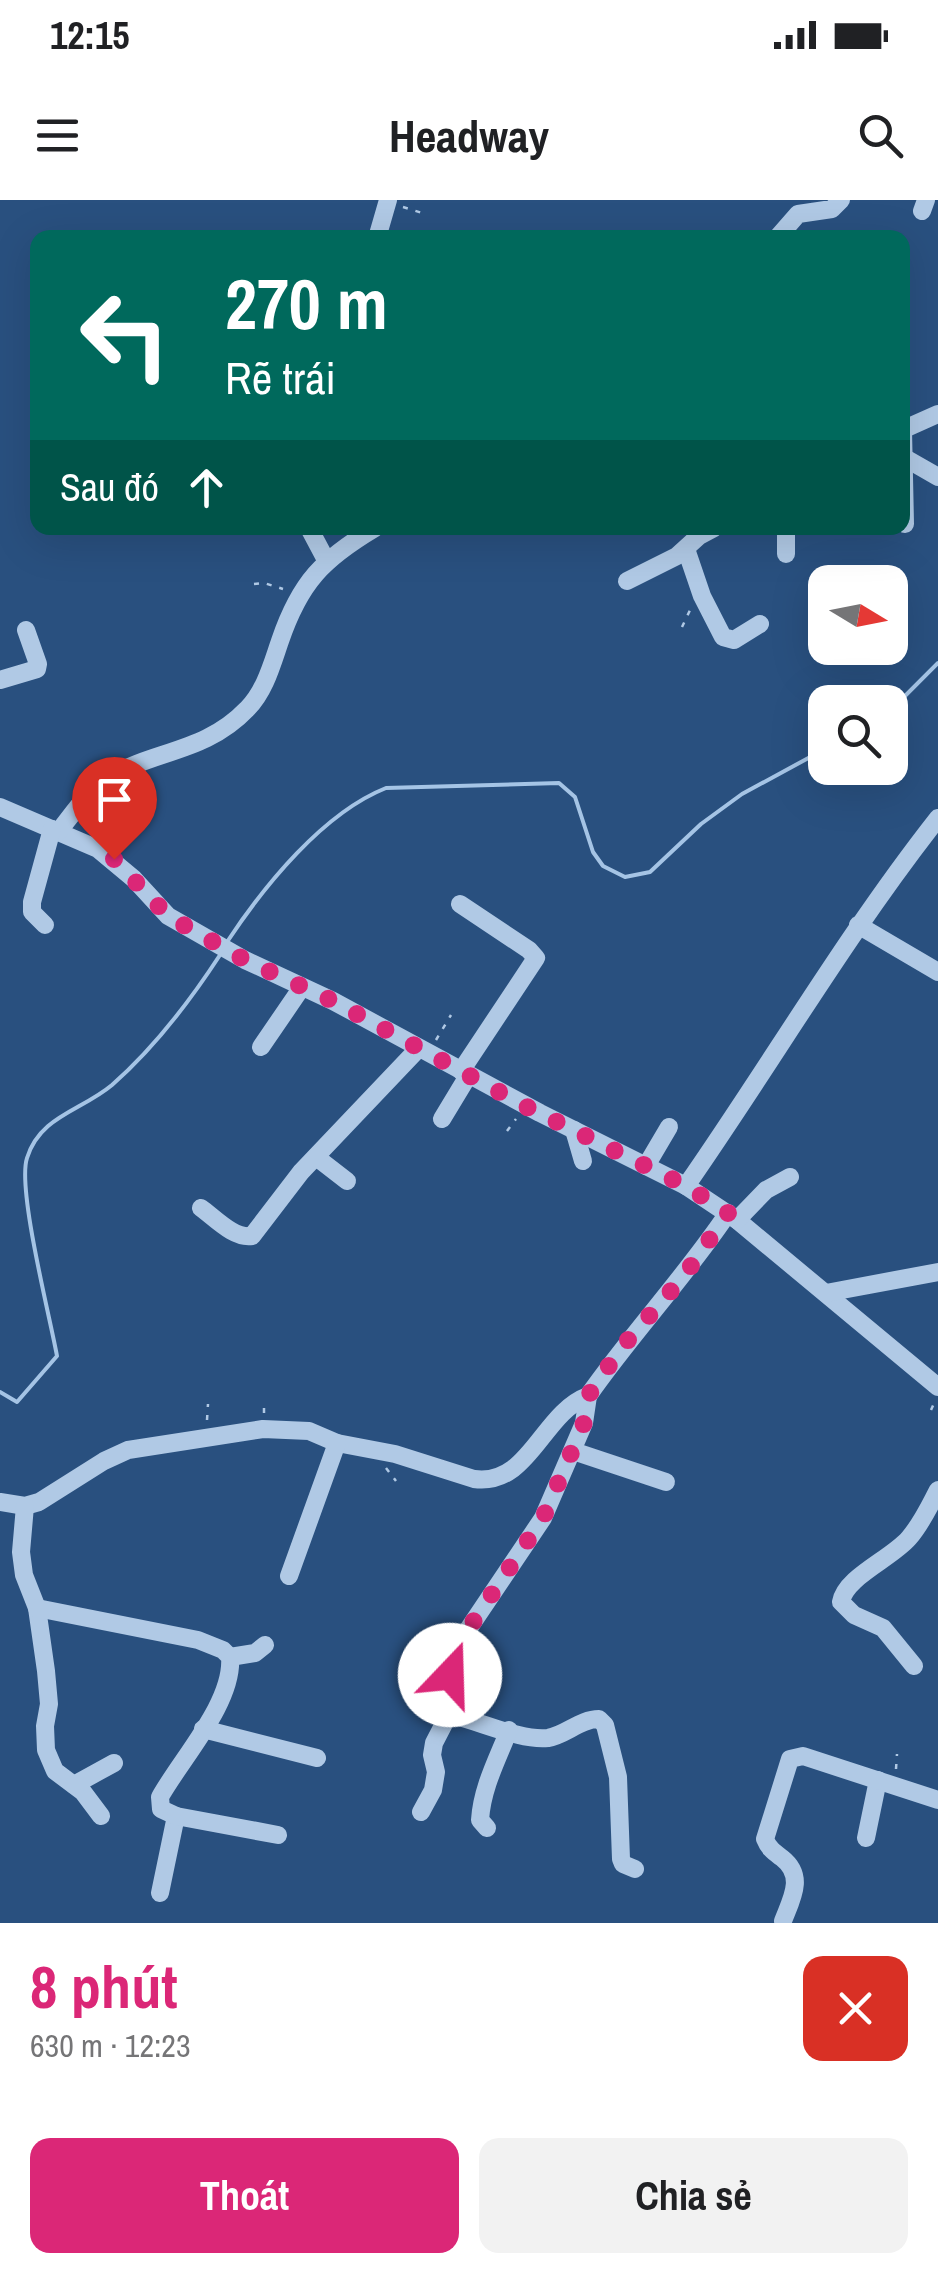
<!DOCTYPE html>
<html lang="vi">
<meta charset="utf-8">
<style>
body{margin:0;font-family:"Archivo Narrow",sans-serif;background:#f2f2f2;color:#202124;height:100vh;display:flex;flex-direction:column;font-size:38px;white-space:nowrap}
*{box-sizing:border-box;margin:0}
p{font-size:32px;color:#757577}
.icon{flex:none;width:55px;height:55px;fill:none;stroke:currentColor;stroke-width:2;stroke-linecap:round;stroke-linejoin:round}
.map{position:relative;height:1723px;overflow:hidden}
.sheet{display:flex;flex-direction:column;background:#fff;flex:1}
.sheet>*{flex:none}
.top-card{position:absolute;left:30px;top:30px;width:880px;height:305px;border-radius:20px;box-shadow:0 10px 40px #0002;background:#00695c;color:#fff;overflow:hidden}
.needle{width:65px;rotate:100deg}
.buttons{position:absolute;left:808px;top:365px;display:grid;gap:20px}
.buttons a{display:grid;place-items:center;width:100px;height:100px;border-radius:20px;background:#fff;box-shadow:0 10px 40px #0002;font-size:50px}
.pin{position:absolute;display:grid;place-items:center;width:85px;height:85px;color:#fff;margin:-102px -42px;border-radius:50% 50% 50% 0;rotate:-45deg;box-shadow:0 0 10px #0007}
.pin .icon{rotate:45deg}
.me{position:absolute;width:110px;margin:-55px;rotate:21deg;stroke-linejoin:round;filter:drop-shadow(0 0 8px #0008)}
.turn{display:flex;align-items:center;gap:35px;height:210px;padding:0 30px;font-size:45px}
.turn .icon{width:130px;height:130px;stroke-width:2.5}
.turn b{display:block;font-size:70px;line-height:85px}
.then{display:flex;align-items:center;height:95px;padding:0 30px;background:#0003;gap:20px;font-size:38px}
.round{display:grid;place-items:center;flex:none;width:105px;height:105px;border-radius:20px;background:#f2f2f2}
.head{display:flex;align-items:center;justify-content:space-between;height:170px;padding:0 30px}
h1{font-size:60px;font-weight:700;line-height:75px;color:#db2777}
.button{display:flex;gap:20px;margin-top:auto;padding:20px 30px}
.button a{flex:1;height:115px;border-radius:20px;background:#db2777;color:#fff;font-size:40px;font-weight:700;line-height:115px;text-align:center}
.button a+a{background:#f2f2f2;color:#202124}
.status{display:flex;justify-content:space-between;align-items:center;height:70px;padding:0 50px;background:#fff;direction:ltr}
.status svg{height:28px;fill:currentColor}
header{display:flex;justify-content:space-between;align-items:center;height:130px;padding:0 30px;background:#fff;font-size:45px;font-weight:700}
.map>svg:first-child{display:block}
</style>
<div class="status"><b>12:15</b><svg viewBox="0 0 49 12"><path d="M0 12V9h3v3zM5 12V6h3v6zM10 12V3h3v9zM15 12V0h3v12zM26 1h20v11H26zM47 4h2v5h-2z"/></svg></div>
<header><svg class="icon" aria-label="menu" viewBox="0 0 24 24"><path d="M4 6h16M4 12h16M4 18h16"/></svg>Headway<svg class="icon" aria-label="search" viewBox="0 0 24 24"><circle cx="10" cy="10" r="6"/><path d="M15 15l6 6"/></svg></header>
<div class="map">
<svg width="938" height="1723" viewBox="0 0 938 1723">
<rect width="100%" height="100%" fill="#29507f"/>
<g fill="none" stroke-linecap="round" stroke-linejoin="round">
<g stroke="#a5c4e5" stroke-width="4">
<polyline points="890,511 938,463"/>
<path d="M227,742C264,686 323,613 386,588L559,583L575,597L593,652L603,666L625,677L650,672L701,624L742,594L825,549"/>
<path d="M0,1192L17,1202L57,1156C50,1117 17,989 27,958C40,916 81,911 112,885C153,849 190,801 220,755"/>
</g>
<g stroke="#b0c9e5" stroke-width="2.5" stroke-dasharray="5 8" stroke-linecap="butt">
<polyline points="403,7 422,13"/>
<polyline points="254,384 264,383 283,389"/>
<polyline points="682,427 691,408"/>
<polyline points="120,650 130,635"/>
<polyline points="436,840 451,815"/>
<polyline points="507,931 516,919"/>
<polyline points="931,1210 935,1201"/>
<polyline points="264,1213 264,1204"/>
<polyline points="207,1220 208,1204"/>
<polyline points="386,1268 396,1281"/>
<polyline points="896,1569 897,1554"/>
</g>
<g stroke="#b0c9e5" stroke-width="18">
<polyline points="922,11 926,0"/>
<polyline points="377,38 388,0"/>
<polyline points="777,38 798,14 832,9 841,0"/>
<polyline points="902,230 938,214"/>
<polyline points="903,230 905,324"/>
<polyline points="905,258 938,277"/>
<polyline points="309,328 326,360"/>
<polyline points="686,349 702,396 723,437 734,440 760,424"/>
<polyline points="786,354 786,328"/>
<polyline points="627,381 677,356 699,336 714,328"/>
<polyline points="0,480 37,469 38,464 26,430"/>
<polyline points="0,607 98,649 134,679 168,716 245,760 333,801 540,913 686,986 737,1020 938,1187"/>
<path d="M59,631C74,612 89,589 111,576C156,550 206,552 247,509C265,491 272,464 280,441C300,382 323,359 375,328"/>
<polyline points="460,704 529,750 536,758 461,871"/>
<polyline points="45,725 32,712 32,702 52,629"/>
<polyline points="858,725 938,772"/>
<polyline points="261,847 302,787"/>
<polyline points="442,919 468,876"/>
<polyline points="574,930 583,961"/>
<polyline points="316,957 347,981"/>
<polyline points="646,966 669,927"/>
<path d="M686,986C771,864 846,735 938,618"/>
<path d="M201,1008C215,1018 234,1039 252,1036L301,972L418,849"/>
<polyline points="737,1020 766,990 790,977"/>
<polyline points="826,1093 938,1072"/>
<path d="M588,1196L584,1223L543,1318L463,1437L450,1475L447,1508L455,1516C481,1522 522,1541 548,1538C566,1535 580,1519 599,1519L605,1525L618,1577L621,1659L623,1664L635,1669"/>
<polyline points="573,1251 666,1282"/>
<path d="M0,1302L25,1306L39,1302L104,1261L128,1250L263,1229L309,1231L337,1243L395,1254L474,1279C529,1287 542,1213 588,1196C632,1133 685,1077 728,1013"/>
<polyline points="25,1306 21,1352 24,1375 37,1408 46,1471 49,1504 45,1526 46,1550 55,1571 83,1592 101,1616"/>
<polyline points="289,1376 337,1243"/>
<path d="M37,1408L198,1440L223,1450L230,1457C234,1502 181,1559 160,1597L161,1609L176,1616L160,1693"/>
<polyline points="230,1457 255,1453 265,1445"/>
<path d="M914,1466L883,1428L854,1415L841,1402C845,1377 891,1359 909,1338C922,1323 929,1307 938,1290"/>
<polyline points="203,1529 317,1558"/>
<polyline points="74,1585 114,1563"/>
<polyline points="421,1612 433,1590 436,1572 432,1555 434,1543 449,1514"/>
<polyline points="176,1616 278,1635"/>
<path d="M487,1628L480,1620C482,1588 497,1560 509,1530"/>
<polyline points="866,1638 878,1580"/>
<path d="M783,1721C792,1698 805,1676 782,1658C774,1652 769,1649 765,1639L790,1559L803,1556L938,1600"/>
</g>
</g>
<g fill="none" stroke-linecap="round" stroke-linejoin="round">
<polyline stroke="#db2777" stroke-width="18" stroke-dasharray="0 32.4" points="114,659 168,716 245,760 333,801 525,906 686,986 728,1013 684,1076 622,1147 588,1196 584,1223 543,1318 463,1437 450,1475"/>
</g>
</svg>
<div class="buttons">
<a><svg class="needle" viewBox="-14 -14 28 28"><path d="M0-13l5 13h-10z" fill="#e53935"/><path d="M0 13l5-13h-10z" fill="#757577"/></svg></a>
<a><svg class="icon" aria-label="search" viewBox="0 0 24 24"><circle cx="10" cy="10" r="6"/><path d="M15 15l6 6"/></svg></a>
</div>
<div class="pin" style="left:114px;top:659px;background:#d93025"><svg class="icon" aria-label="arrive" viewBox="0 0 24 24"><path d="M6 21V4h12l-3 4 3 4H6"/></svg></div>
<svg class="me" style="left:450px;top:1475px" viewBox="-20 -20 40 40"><circle r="19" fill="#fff"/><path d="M0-13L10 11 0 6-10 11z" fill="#db2777"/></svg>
<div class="top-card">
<div class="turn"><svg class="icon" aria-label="left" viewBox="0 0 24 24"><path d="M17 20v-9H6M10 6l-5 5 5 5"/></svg><div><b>270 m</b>Rẽ trái</div></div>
<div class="then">Sau đó<svg class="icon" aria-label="ahead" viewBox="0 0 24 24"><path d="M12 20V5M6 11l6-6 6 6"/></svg></div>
</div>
</div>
<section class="sheet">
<div class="head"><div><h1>8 phút</h1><p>630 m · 12:23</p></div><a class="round" style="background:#d93025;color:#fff"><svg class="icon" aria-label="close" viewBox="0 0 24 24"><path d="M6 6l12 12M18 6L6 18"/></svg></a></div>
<div class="button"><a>Thoát</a><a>Chia sẻ</a></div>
</section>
